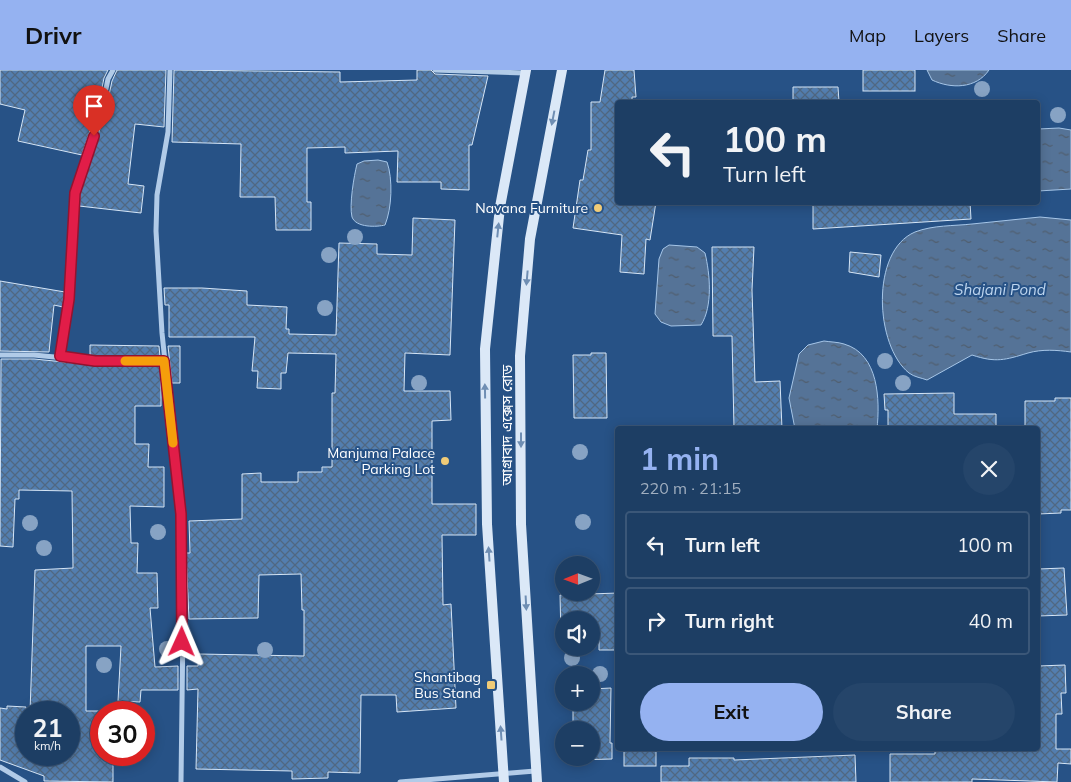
<!DOCTYPE html>
<meta charset="utf-8">
<style>
body{margin:0;font-family:Mulish,"Noto Sans Bengali",sans-serif;background:#25456a;color:#f1f3f6;height:100vh;display:flex;flex-direction:column;font-size:19px;white-space:nowrap}
*{box-sizing:border-box;margin:0}
p{font-size:16px;color:#a0aebf}
.icon{flex:none;width:28px;height:28px;fill:none;stroke:currentColor;stroke-width:2;stroke-linecap:round;stroke-linejoin:round}
.map{position:relative;flex:1;overflow:hidden}
.panel{position:absolute;left:615px;top:356px;width:425px;height:325px;display:flex;flex-direction:column;background:#1d3e64;border-radius:5px;box-shadow:0 2px 12px #0003,0 0 0 1px #3b5778}
.panel>*{flex:none}
.banner{position:absolute;left:615px;top:30px;width:425px;height:105px;border-radius:5px;box-shadow:0 2px 12px #0003,0 0 0 1px #3b5778;background:#1d3e64;color:#f1f3f6;overflow:hidden}
.needle{width:32px;rotate:269deg}
.tools{position:absolute;left:555px;top:486px;display:grid;gap:10px}
.tools a{display:grid;place-items:center;width:45px;height:45px;border-radius:50%;background:#1d3e64;box-shadow:0 2px 12px #0003,0 0 0 1px #3b5778;font-size:25px}
.speed{position:absolute;left:15px;top:631px;display:flex;gap:10px;font-size:25px;font-weight:700;text-align:center}
.speed>*{display:grid;place-content:center;width:65px;height:65px;border-radius:50%;background:#1d3e64;box-shadow:0 2px 12px #0003,0 0 0 1px #3b5778;line-height:1}
.speed small{font-size:12px;font-weight:400}
.speed .limit{border:8px solid #d22;background:#fff;color:#111}
.pin{position:absolute;display:grid;place-items:center;width:42px;height:42px;color:#fff;margin:-51px -21px;border-radius:50% 50% 50% 0;rotate:-45deg;box-shadow:0 0 5px #0007}
.pin .icon{rotate:45deg}
.me{position:absolute;width:55px;margin:-28px;rotate:1deg;stroke-linejoin:round;filter:drop-shadow(0 0 4px #0008)}
.turn{display:flex;align-items:center;gap:18px;height:105px;padding:0 25px;font-size:22px}
.turn .icon{width:65px;height:65px;stroke-width:2.5}
.turn b{display:block;font-size:35px;line-height:42px}
.round{display:grid;place-items:center;flex:none;width:52px;height:52px;border-radius:26px;background:#25456a}
.summary{display:flex;align-items:center;justify-content:space-between;height:85px;padding:0 25px}
h1{font-size:30px;font-weight:700;line-height:38px;color:#95b2f1}
.cta{display:flex;gap:10px;margin-top:auto;padding:10px 25px}
.cta a{flex:1;height:58px;border-radius:30px;background:#95b2f1;color:#111;font-size:20px;font-weight:700;line-height:58px;text-align:center}
.cta a+a{background:#25456a;color:#f1f3f6}
ul{padding:0;list-style:none}
li{display:flex;align-items:center;gap:15px;height:68px;margin:0 10px 8px;padding:0 15px;border:2px solid #3b5778;border-radius:5px}
li div{flex:1}
li b{display:block;font-size:19px}
li em{font-style:normal}
header{display:flex;align-items:center;gap:30px;box-sizing:border-box;height:70px;padding:0 25px;background:#95b2f1;color:#111}
header strong{font-size:24px}
nav{display:flex;gap:28px;margin-inline-start:auto;font-size:18px}
.map>svg:first-child{display:block}
</style>
<header>
<strong>Drivr</strong>
<nav><a>Map</a><a>Layers</a><a>Share</a></nav>
</header>
<div class="map">
<svg width="1071" height="712" viewBox="0 0 1071 712">
<defs>
<pattern id="water-ripples" width="26" height="14" patternUnits="userSpaceOnUse" patternTransform="scale(1.25)"><rect width="26" height="14" fill="#557397"/><path d="M2 4q2-2 4 0t4 0M15 11q2-2 4 0t4 0" fill="none" stroke="#505e6e"/></pattern>
<pattern id="building-cross-hatch" width="8" height="8" patternUnits="userSpaceOnUse" patternTransform="scale(1.25)"><rect width="8" height="8" fill="#537eaf"/><path d="M0 0l8 8M0 8l8-8" fill="none" stroke="#506882"/></pattern>
</defs>
<rect width="100%" height="100%" fill="#275286"/>
<g fill="url(#water-ripples)" stroke="#a6c6e8">
<path d="M927,0H989C976,19 951,19 932,10Z"/>
<polygon points="1059,58 1071,60 1071,119 1038,121 1038,59"/>
<path d="M378,90L387,92C393,109 392,138 385,155C377,157 356,158 352,147C349,135 354,106 357,94L364,91Z"/>
<path d="M1040,147L1071,150V282C1057,280 1042,279 1028,283C1005,290 996,293 972,285L927,310C922,308 914,307 909,303C875,276 870,181 915,162C933,155 954,156 972,154C995,152 1017,149 1040,147Z"/>
<path d="M669,175L697,177L705,183C710,204 713,236 701,255L671,256L661,252L655,244L659,189L663,179Z"/>
<path d="M824,271C830,272 838,272 844,274C879,284 880,330 877,359H795L789,328L799,284L808,275Z"/>
</g>
<g fill="url(#building-cross-hatch)" stroke="#d5e5f6">
<polygon points="0,0 108,0 104,8 98,37 82,85 18,71 25,40 0,34"/>
<polygon points="117,0 166,0 164,57 135,54 128,114 144,116 141,143 79,136 80,123 106,39 112,11"/>
<polygon points="174,0 340,2 340,12 417,10 417,0 431,0 435,4 488,6 472,75 469,75 469,120 441,119 441,112 397,112 398,81 345,83 345,77 307,78 307,132 311,132 311,160 276,160 275,127 240,127 241,74 172,72"/>
<polygon points="605,0 634,0 636,27 632,27 632,32 618,32 618,132 656,132 650,170 646,169 644,204 620,202 622,165 573,158 580,110 583,110 588,80 591,80 591,32 600,32"/>
<rect x="863" y="0" width="52" height="21"/>
<polygon points="793,17 838,17 839,32 793,32"/>
<polygon points="841,132 970,132 971,149 813,159 813,134"/>
<polygon points="413,148 455,150 450,285 405,283 404,321 450,321 451,350 432,351 432,434 476,434 476,465 442,465 443,535 451,534 456,638 397,642 396,625 361,625 360,703 328,702 328,708 292,709 292,701 196,699 198,619 187,620 187,596 198,596 199,584 304,586 304,540 302,540 301,504 259,505 258,548 189,549 186,483 190,483 189,451 242,449 242,404 261,403 261,412 298,412 298,402 322,402 322,397 332,397 332,323 335,323 336,284 288,283 286,303 281,303 281,319 257,318 258,301 252,301 255,267 169,267 169,235 165,235 164,218 202,218 247,221 247,235 287,237 286,259 289,259 289,264 336,265 339,173 377,174 377,184 412,185"/>
<polygon points="712,177 754,177 752,220 755,312 780,311 782,359 734,359 732,266 713,266"/>
<polygon points="850,182 881,185 879,207 849,202"/>
<polygon points="0,211 65,222 63,237 54,235 49,282 0,281"/>
<polygon points="90,275 159,276 160,287 90,286"/>
<polygon points="168,276 180,276 180,313 172,313"/>
<polygon points="591,283 606,283 607,348 574,348 573,285 591,285"/>
<polygon points="1,289 34,289 95,295 161,295 161,336 135,336 135,374 149,374 148,397 164,397 164,437 130,436 131,473 138,473 137,503 157,503 158,538 150,538 155,597 178,596 178,620 141,620 140,632 118,631 121,576 86,576 86,641 101,641 101,685 113,685 113,712 44,711 44,706 0,690 0,638 7,639 7,636 26,637 26,685 69,685 69,642 30,642 35,500 73,498 72,421 19,420 19,429 15,429 13,477 0,476"/>
<polygon points="954,323 954,344 996,344 996,359 888,359 888,340 885,340 884,324"/>
<polygon points="1055,328 1071,328 1071,440 1061,440 1061,443 1038,444 1038,359 1025,359 1025,331 1055,331"/>
<polygon points="1064,498 1067,545 1038,546 1038,499"/>
<polygon points="618,523 618,580 599,580 599,566 591,566 591,550 564,550 564,567 561,567 560,525"/>
<polygon points="1065,595 1066,623 1061,623 1062,644 1056,644 1056,679 1071,679 1071,694 1058,693 1057,712 972,709 972,712 890,712 890,684 935,684 935,680 951,679 1039,678 1038,596"/>
<polygon points="611,618 610,673 612,673 612,689 574,690 574,688 591,688 591,660 573,660 573,632 591,632 591,619"/>
<rect x="624" y="679" width="32" height="17"/>
<polygon points="855,685 856,712 661,712 661,696 689,696 689,688 734,688 734,690"/>
</g>
<g fill="none" stroke-linecap="round" stroke-linejoin="round">
<g stroke="#b1cbe8" stroke-width="5">
<polyline points="170,0 168,62 157,125 156,161 162,263 181,444 183,555 181,712"/>
<polyline points="435,0 525,3"/>
<polyline points="0,285 34,285 95,291 164,291"/>
<polyline points="60,286 69,229 75,123 102,38 108,9 113,0"/>
<polyline points="0,697 25,712"/>
<polyline points="400,712 535,701"/>
</g>
<g stroke="#dbe8f7" stroke-width="10">
<polyline points="504,712 487,454 485,279 500,137 526,0"/>
<polyline points="537,712 521,454 520,286 530,169 562,0"/>
</g>
</g>
<g fill="#87a3c4">
<circle cx="982" cy="19" r="8"/>
<circle cx="1058" cy="45" r="8"/>
<circle cx="355" cy="167" r="8"/>
<circle cx="329" cy="185" r="8"/>
<circle cx="325" cy="238" r="8"/>
<circle cx="885" cy="291" r="8"/>
<circle cx="419" cy="313" r="8"/>
<circle cx="903" cy="313" r="8"/>
<circle cx="580" cy="382" r="8"/>
<circle cx="583" cy="452" r="8"/>
<circle cx="30" cy="453" r="8"/>
<circle cx="158" cy="462" r="8"/>
<circle cx="44" cy="478" r="8"/>
<circle cx="167" cy="579" r="8"/>
<circle cx="265" cy="580" r="8"/>
<circle cx="572" cy="588" r="8"/>
<circle cx="104" cy="595" r="8"/>
<circle cx="600" cy="604" r="8"/>
</g>
<defs><path id="oneway-solid" d="M-6-.8H1V-3.2L6.5 0L1 3.2V.8H-6Z" transform="scale(1.25)"/></defs>
<g fill="#6f8eb3">
<use href="#oneway-solid" transform="translate(553 48) rotate(101)"/>
<use href="#oneway-solid" transform="translate(498 160) rotate(-84)"/>
<use href="#oneway-solid" transform="translate(527 208) rotate(95)"/>
<use href="#oneway-solid" transform="translate(485 321) rotate(-91)"/>
<use href="#oneway-solid" transform="translate(521 370) rotate(90)"/>
<use href="#oneway-solid" transform="translate(489 484) rotate(-94)"/>
<use href="#oneway-solid" transform="translate(526 533) rotate(87)"/>
<use href="#oneway-solid" transform="translate(501 663) rotate(-94)"/>
</g>
<g fill="none" stroke-linecap="round" stroke-linejoin="round">
<g stroke="#92132f" stroke-width="12">
<polyline id="route" points="94,66 75,123 69,229 60,286 95,291 164,291 181,444 182,572"/>
</g>
<use href="#route" stroke="#e11d48" stroke-width="9"/>
<polyline stroke="#f59e0b" stroke-width="9" points="125,291 164,291 173,373"/>
</g>
<g fill="#f0cb77" stroke="#275286" stroke-width="2">
<circle cx="598" cy="138" r="5"/>
<circle cx="445" cy="391" r="5"/>
<rect x="486" y="610" width="10" height="10" rx="2.5"/>
</g>
<g text-anchor="middle" stroke-width="4" stroke-linejoin="round" paint-order="stroke">
<g font-size="14" fill="#fff" stroke="#275286" text-anchor="end">
<text x="588" y="143">Navana Furniture</text>
<text x="435" y="388">Manjuma Palace<tspan x="435" dy="16">Parking Lot</tspan></text>
<text x="481" y="612">Shantibag<tspan x="481" dy="16">Bus Stand</tspan></text>
</g>
<g font-size="14" fill="#fff" stroke="#275286">
<text transform="translate(507 355) rotate(-90)" y="5">আগ্রাবাদ এক্সেস রোড</text>
</g>
<g font-size="15" font-style="italic" fill="#bdd5ef" stroke="#275286">
<text x="1000" y="225">Shajani Pond</text>
</g>
</g>
</svg>
<div class="tools">
<a><svg class="needle" viewBox="-14 -14 28 28"><path d="M0-13l5 13h-10z" fill="#e53935"/><path d="M0 13l5-13h-10z" fill="#a0aebf"/></svg></a>
<a><svg class="icon" aria-label="sound" viewBox="0 0 24 24"><path d="M4 9h4l5-4v14l-5-4H4zM17 9q2 3 0 6"/></svg></a>
<a>+</a>
<a>−</a>
</div>
<div class="speed"><div>21<small>km/h</small></div><div class="limit">30</div></div>
<div class="pin" style="left:94px;top:66px;background:#d93025"><svg class="icon" aria-label="arrive" viewBox="0 0 24 24"><path d="M6 21V4h12l-3 4 3 4H6"/></svg></div>
<svg class="me" style="left:182px;top:572px" viewBox="-20 -20 40 40"><path d="M0-17L14 15 0 8-14 15z" fill="#e11d48" stroke="#fff" stroke-width="4"/></svg>
<div class="banner">
<div class="turn"><svg class="icon" aria-label="left" viewBox="0 0 24 24"><path d="M17 20v-9H6M10 6l-5 5 5 5"/></svg><div><b>100 m</b>Turn left</div></div>
</div>
<section class="panel">
<div class="summary"><div><h1>1 min</h1><p>220 m · 21:15</p></div><a class="round"><svg class="icon" aria-label="close" viewBox="0 0 24 24"><path d="M6 6l12 12M18 6L6 18"/></svg></a></div>
<ul>
<li><svg class="icon" aria-label="left" viewBox="0 0 24 24"><path d="M17 20v-9H6M10 6l-5 5 5 5"/></svg><div><b>Turn left</b></div><em>100 m</em></li>
<li><svg class="icon" aria-label="right" viewBox="0 0 24 24"><path d="M7 20v-9h11M14 6l5 5-5 5"/></svg><div><b>Turn right</b></div><em>40 m</em></li>
</ul>
<div class="cta"><a>Exit</a><a>Share</a></div>
</section>
</div>
